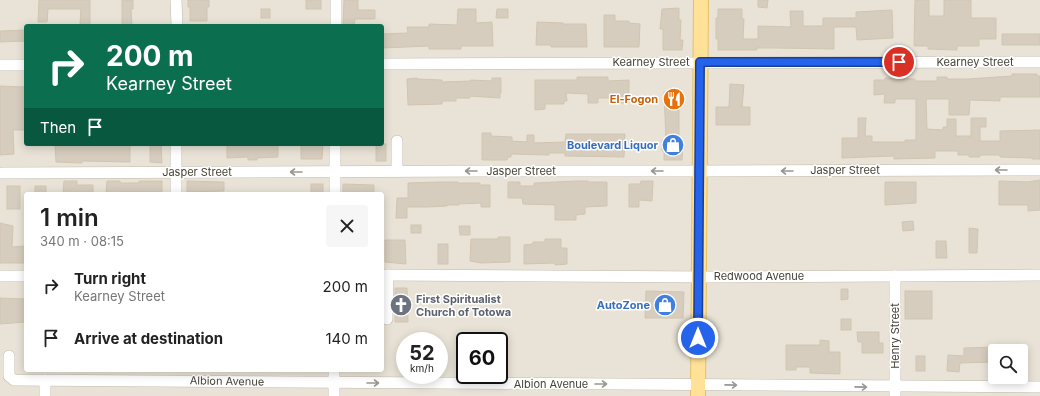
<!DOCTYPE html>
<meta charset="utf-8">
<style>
body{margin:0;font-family:Inter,sans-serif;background:#f6f6f6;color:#222;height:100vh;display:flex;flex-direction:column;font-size:15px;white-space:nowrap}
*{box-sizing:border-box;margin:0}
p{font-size:13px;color:#767676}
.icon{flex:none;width:22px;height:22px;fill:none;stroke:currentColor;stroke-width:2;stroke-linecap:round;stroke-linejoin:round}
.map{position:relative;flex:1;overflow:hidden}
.side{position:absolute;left:24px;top:192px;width:360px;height:180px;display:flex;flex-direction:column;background:#fff;border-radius:4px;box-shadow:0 2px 10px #0003}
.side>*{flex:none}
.banner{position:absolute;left:24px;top:24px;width:360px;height:122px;border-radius:4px;box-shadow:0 2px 10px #0003;background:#0b6e4f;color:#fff;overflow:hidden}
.buttons{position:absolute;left:988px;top:344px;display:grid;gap:8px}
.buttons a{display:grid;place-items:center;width:40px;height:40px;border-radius:4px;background:#fff;box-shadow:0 2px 10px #0003;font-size:20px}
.speed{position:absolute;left:396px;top:332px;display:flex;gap:8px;font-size:20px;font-weight:700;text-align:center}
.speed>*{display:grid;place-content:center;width:52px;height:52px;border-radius:50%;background:#fff;box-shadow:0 2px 10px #0003;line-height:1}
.speed small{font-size:10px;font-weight:400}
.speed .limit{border:2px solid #111;border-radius:6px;background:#fff;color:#111}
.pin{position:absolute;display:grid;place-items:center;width:34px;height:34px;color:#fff;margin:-17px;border:2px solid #fff;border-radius:50%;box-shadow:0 1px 4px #0007}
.me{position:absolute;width:44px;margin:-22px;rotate:0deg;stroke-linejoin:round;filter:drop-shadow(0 0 3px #0008)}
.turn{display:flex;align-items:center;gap:14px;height:84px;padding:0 16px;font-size:18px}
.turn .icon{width:52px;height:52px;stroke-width:2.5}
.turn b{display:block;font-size:28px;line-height:34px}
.then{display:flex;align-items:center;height:38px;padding:0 16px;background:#0003;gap:8px;font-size:15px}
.round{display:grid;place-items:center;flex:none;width:42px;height:42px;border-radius:4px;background:#f6f6f6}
.headline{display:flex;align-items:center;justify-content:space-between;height:68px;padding:0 16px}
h1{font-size:24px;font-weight:600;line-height:30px}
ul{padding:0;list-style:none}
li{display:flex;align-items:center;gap:12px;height:52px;padding:0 16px}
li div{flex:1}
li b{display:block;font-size:15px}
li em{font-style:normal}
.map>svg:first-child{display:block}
</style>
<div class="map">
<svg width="1040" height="396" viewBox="0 0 1040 396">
<rect width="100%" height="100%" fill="#f5f1e9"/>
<path fill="#e9e3d7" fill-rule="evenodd" d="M0,0H1040V396H0ZM26,26H382V144H26ZM26,194H382V370H26ZM405,341H439V375H405ZM465,341H499V375H465ZM995,351H1021V377H995Z"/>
<g fill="#d6cdbe" stroke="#d1c5b1">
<polygon points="39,0 90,0 90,25 80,24 81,9 48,9 47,22 38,22"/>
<polygon points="122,0 133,0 133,9 131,9 132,26 122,26"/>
<polygon points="188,0 209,0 209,7 207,7 207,21 190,21 190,7 188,7"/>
<rect x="306" y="0" width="15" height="9"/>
<polygon points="344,0 358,0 358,10 375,10 375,19 355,19 354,26 343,26"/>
<polygon points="758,0 768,0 767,8 758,7"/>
<polygon points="915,0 929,0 929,16 944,16 944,0 971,0 971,18 996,18 996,39 979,39 979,46 957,46 957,50 928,49 928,46 914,46"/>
<polygon points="679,8 679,20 681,20 680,40 683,40 682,50 663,50 663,29 660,29 662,9"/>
<rect x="261" y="9" width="9" height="9"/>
<polygon points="458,9 476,9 476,23 492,22 493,46 461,46 461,49 429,49 429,46 382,48 382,34 408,33 407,27 429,27 429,24 457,25"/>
<polygon points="497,9 508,9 508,18 496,18"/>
<polygon points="718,9 742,9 742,19 744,19 743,39 758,39 758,26 791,27 790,11 803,11 803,26 823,26 823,18 856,18 856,12 892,10 893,38 857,40 856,27 834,27 834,49 777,48 757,48 757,50 718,50 718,39 716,39 716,18 718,18"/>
<polygon points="604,15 615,15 615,21 629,21 629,23 640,24 639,47 604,47"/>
<polygon points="537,22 563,23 563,24 586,24 587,47 551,47 551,45 536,45"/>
<polygon points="26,30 26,41 0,42 0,31"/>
<rect x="1002" y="34" width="38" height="11"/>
<polygon points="1012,74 1037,74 1037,76 1040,76 1040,97 1000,97 1000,101 970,100 969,115 949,115 949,99 926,99 927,129 943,130 943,127 947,127 947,119 956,119 956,136 971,136 971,118 986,118 986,127 980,127 980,141 1000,141 1000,131 1040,130 1040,159 1032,159 1032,158 1000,157 1000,155 980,155 980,157 969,157 969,155 958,155 958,151 935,151 935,158 894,159 894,156 842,158 842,138 858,138 858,118 866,118 865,136 872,136 872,142 905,142 905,140 916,140 916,99 895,99 895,103 884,103 885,94 874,95 874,80 885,80 885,78 915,79 915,81 937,81 937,77 947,77 947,79 968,79 1012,76"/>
<polygon points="577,77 608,77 608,81 629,80 629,103 621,103 621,98 598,98 598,103 588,103 588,94 566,93 567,101 564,101 564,104 545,104 545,109 535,110 535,80 577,80"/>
<polygon points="417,78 417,79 442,80 442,82 471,81 471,80 492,81 492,78 501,78 501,93 500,93 500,98 470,96 470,98 456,98 456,101 442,101 442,104 408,105 407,79"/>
<polygon points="730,84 744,85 742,107 750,107 750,125 716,125 716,107 729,107"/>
<polygon points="0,86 25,87 25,130 13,130 14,154 0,155"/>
<polygon points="664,92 683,92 683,105 679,105 679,140 683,140 682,160 664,160 664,151 662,151 662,140 666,140"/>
<polygon points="482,133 491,133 491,136 512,137 512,141 527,142 527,135 534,135 534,143 565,142 566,134 625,134 624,157 565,156 565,153 549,153 549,155 511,154 511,157 508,157 507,160 482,160"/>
<polygon points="55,144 130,144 130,162 82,161 82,163 56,162"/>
<polygon points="150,144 161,144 162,163 150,162"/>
<polygon points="227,144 278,144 278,157 257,158 257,160 248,160 248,157 227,158"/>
<polygon points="301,144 323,144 322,159 301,159"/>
<rect x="376" y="144" width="10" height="17"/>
<polygon points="1040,180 1040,210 1028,211 1028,205 999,205 999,181 1027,182"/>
<polygon points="64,181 77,181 77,185 93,185 93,194 63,194"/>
<polygon points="107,181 120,181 120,183 139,183 139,181 162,181 162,192 120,192 120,194 106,194"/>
<polygon points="187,181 224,182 224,191 187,192"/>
<polygon points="576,181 588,181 588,182 607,182 607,206 585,207 585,214 576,215 576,220 555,220 555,205 523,204 522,198 508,198 508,182 520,182 520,186 534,186 534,183"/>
<polygon points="641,181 653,181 652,201 639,200 639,207 629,207 629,184 640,184"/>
<polygon points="439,182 458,182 458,183 480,183 480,185 490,185 490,207 481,207 481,203 458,204 459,205 448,205 447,206 427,207 407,207 407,218 396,218 397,198 408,198 408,183"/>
<polygon points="885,182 916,182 916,203 885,205"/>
<rect x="311" y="184" width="12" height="10"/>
<polygon points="343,184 374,185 374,194 343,194"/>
<rect x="7" y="186" width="13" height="23"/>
<rect x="35" y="186" width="11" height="8"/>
<polygon points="913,221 914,230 903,231 902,222"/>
<polygon points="0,223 13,226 12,247 26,246 26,263 0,263"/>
<rect x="411" y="225" width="10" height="8"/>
<polygon points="459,226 470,226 470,235 460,235"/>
<polygon points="969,228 978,229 977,253 969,253"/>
<polygon points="498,237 510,237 510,262 481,263 470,261 471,239 498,239"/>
<polygon points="545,239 561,239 561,248 567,248 567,264 555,265 555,263 524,264 524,245 533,244 533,242 545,242"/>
<polygon points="385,240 405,240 406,264 385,262"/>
<polygon points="936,241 946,241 947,258 936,258"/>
<rect x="438" y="244" width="10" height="20"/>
<polygon points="395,288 407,288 408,322 395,322"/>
<polygon points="841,289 848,289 848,299 841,300"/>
<polygon points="646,291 684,292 683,318 645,318"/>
<rect x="905" y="291" width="27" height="28"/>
<polygon points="0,298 25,299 25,322 0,324"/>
<rect x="841" y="319" width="10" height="11"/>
<polygon points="857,332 879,332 879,343 883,343 883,353 862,353 862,342 858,342"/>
<polygon points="820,340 829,341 829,352 840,352 840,374 810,373 810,367 796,367 796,370 786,370 786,345 820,345"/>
<polygon points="994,347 994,362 960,363 959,372 947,371 948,355 964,356 964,348"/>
<rect x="916" y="356" width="9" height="15"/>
</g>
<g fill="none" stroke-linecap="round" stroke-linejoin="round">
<g stroke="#c0b9ab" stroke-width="12">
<g id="minor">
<polyline points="176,0 177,26"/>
<polyline points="336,26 336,0"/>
<polyline points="382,64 1040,62"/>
<polyline points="0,65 26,65"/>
<polyline points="397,171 397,141"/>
<polyline points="2,173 490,171 699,171 1040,170"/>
<polyline points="176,194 176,144"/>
<polyline points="335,194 335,144"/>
<polyline points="382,275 710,277 1040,275"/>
<polyline points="0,276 26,276"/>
<polyline points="387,319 388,275"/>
<polyline points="9,356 9,376 14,380 1040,387"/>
<polyline points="45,396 45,380"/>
<polyline points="334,396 334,370"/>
<polyline points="895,396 895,276"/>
</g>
</g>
<g stroke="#e5bf66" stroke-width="16">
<polyline id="major" points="698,396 701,0"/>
</g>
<use href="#minor" stroke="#fff" stroke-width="11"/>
<use href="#major" stroke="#ffe198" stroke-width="14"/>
</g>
<defs><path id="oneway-shaft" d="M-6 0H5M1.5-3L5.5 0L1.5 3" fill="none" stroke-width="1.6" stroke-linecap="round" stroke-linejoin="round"/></defs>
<g stroke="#9a9791">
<use href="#oneway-shaft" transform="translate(1001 170) rotate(-180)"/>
<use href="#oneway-shaft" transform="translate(471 171) rotate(180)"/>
<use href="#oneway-shaft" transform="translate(657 171) rotate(-180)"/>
<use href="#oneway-shaft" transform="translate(787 171) rotate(180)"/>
<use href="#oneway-shaft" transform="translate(296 172) rotate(180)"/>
<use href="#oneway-shaft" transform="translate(373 383)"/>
<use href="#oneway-shaft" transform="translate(601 384)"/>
<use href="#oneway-shaft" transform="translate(731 385) rotate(1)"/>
<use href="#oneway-shaft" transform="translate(861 387) rotate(1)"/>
</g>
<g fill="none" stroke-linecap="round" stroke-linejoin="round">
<g stroke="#184099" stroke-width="10">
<polyline id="route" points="698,338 700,62 899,62"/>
</g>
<use href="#route" stroke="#2563eb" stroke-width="7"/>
</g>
<defs>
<g id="restaurant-disc" transform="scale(1.15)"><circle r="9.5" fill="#e8710a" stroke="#fff"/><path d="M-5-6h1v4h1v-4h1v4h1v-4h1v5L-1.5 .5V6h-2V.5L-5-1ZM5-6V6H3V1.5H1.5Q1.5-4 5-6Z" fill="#fff"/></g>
<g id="shop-disc" transform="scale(1.15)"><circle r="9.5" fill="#3f7fe0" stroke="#fff"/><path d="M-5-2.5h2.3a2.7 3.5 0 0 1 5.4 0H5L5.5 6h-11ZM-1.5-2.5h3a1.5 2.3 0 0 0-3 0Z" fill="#fff"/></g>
<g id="church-disc" transform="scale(1.15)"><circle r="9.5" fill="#6b7280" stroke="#fff"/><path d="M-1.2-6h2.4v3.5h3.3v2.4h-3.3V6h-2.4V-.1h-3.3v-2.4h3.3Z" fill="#fff"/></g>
</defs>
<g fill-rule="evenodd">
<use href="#restaurant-disc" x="674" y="99"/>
<use href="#shop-disc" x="673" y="145"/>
<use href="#church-disc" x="401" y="305"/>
<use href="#shop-disc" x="665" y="305"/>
</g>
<g text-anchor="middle" stroke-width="3" stroke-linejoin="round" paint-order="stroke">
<g font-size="11" fill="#484237" stroke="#fff">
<text x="651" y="66">Kearney Street</text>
<text x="975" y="66">Kearney Street</text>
<text x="845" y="174">Jasper Street</text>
<text x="521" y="175">Jasper Street</text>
<text x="197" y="176">Jasper Street</text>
<text x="759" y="280">Redwood Avenue</text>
<text transform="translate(895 336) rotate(-90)" y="4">Henry Street</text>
<text transform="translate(227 381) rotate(1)" y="4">Albion Avenue</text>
<text x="551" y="388">Albion Avenue</text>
</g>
<g font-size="11" font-weight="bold" fill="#c56008" stroke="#fff" text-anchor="end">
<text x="658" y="103">El-Fogon</text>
</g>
<g font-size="11" font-weight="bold" fill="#366cbe" stroke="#fff" text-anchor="end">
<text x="658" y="149">Boulevard Liquor</text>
<text x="650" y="309">AutoZone</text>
</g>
<g font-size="11" font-weight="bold" fill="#5b616d" stroke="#fff" text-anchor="start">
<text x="416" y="303">First Spiritualist<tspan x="416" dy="13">Church of Totowa</tspan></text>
</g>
</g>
</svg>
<div class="buttons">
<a><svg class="icon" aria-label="search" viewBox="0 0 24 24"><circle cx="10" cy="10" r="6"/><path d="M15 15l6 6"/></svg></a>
</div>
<div class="speed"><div>52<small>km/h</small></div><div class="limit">60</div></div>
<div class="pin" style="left:899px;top:62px;background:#d93025"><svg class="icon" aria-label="arrive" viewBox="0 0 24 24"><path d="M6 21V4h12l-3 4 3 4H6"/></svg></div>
<svg class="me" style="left:698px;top:338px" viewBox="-20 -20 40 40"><circle r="17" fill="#2563eb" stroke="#fff" stroke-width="3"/><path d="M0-11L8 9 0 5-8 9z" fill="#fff"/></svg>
<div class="banner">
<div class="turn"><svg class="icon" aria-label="right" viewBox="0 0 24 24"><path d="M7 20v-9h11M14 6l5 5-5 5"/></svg><div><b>200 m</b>Kearney Street</div></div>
<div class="then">Then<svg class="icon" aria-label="arrive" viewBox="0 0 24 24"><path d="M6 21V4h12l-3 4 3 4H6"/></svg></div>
</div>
<section class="side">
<div class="headline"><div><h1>1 min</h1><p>340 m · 08:15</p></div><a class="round"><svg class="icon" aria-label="close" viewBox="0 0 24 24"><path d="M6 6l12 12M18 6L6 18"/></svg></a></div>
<ul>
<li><svg class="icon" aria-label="right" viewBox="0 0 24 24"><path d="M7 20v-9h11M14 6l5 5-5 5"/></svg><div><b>Turn right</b><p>Kearney Street</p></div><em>200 m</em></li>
<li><svg class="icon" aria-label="arrive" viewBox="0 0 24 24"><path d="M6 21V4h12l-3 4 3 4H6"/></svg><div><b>Arrive at destination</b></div><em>140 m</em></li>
</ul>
</section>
</div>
